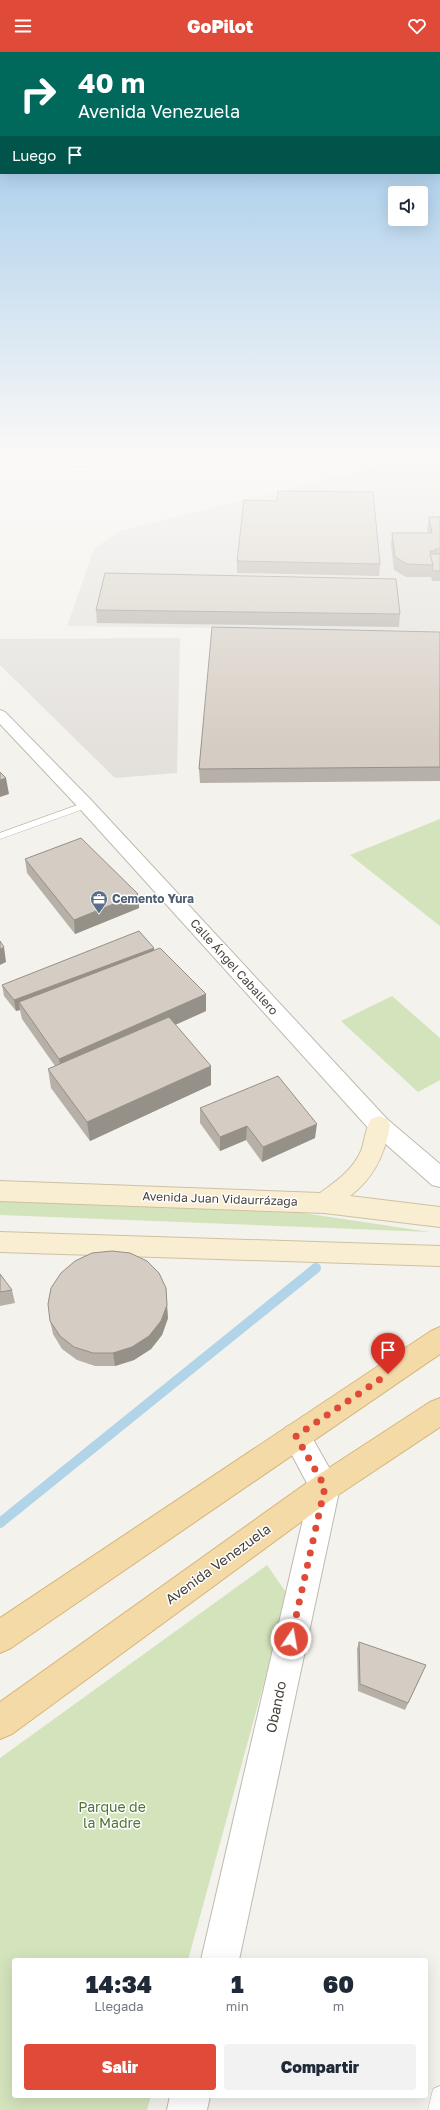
<!DOCTYPE html>
<html lang="es">
<meta charset="utf-8">
<style>
body{margin:0;font-family:"Golos Text",sans-serif;background:#f2f2f3;color:#1f2937;height:100vh;display:flex;flex-direction:column;font-size:15px;white-space:nowrap}
*{box-sizing:border-box;margin:0}
p{font-size:13px;color:#747a83}
.icon{flex:none;width:22px;height:22px;fill:none;stroke:currentColor;stroke-width:2;stroke-linecap:round;stroke-linejoin:round}
.map{position:relative;flex:1;overflow:hidden}
.side{position:absolute;left:12px;top:1906px;width:416px;height:140px;display:flex;flex-direction:column;background:#fff;border-radius:4px;box-shadow:0 4px 16px #0002}
.side>*{flex:none}
.top-card{position:absolute;left:0px;top:0px;width:440px;height:122px;box-shadow:0 4px 16px #0002;background:#00695c;color:#fff;overflow:hidden}
.fabs{position:absolute;left:388px;top:134px;display:grid;gap:8px}
.fabs a{display:grid;place-items:center;width:40px;height:40px;border-radius:4px;background:#fff;box-shadow:0 4px 16px #0002;font-size:20px}
.pin{position:absolute;display:grid;place-items:center;width:34px;height:34px;color:#fff;margin:-41px -17px;border-radius:50% 50% 50% 0;rotate:-45deg;box-shadow:0 0 4px #0007}
.pin .icon{rotate:45deg}
.me{position:absolute;width:44px;margin:-22px;rotate:12deg;stroke-linejoin:round;filter:drop-shadow(0 0 3px #0008)}
.turn{display:flex;align-items:center;gap:14px;height:84px;padding:0 12px;font-size:18px}
.turn .icon{width:52px;height:52px;stroke-width:2.5}
.turn b{display:block;font-size:28px;line-height:34px}
.then{display:flex;align-items:center;height:38px;padding:0 12px;background:#0003;gap:8px;font-size:15px}
.eta{display:flex;justify-content:space-evenly;align-items:center;height:68px;text-align:center}
.eta b{font-size:24px;font-weight:800;line-height:28px}
.cta{display:flex;gap:8px;margin-top:auto;padding:8px 12px}
.cta a{flex:1;height:46px;border-radius:4px;background:#e04a38;color:#fff;font-size:16px;font-weight:800;line-height:46px;text-align:center}
.cta a+a{background:#f2f2f3;color:#1f2937}
header{display:flex;justify-content:space-between;align-items:center;height:52px;padding:0 12px;background:#e04a38;color:#fff;font-size:18px;font-weight:800}
.map>svg:first-child{display:block}
</style>
<header><svg class="icon" aria-label="menu" viewBox="0 0 24 24"><path d="M4 6h16M4 12h16M4 18h16"/></svg>GoPilot<svg class="icon" aria-label="heart" viewBox="0 0 24 24"><path d="M12 20l-8-8c-3-5 5-10 8-4 3-6 11-1 8 4z"/></svg></header>
<div class="map">
<svg width="440" height="2058" viewBox="0 0 440 2058">
<rect width="100%" height="100%" fill="#f4f2ed"/>
<g fill="#e4e1dd">
<polygon points="408,407 440,407 440,579 67,574 94,497 119,479"/>
<polygon points="180,586 177,721 115,726 0,613 0,587"/>
</g>
<g fill="#d3e3bb">
<polygon points="440,767 440,874 350,803"/>
<polygon points="392,944 440,986 440,1028 418,1040 341,969"/>
<polygon points="0,1148 303,1161 430,1180 0,1163"/>
<polygon points="267,1513 288,1543 188,1908 14,1908 14,2044 151,2044 147,2058 0,2058 0,1706"/>
</g>
<g fill="none" stroke-linecap="round" stroke-linejoin="round">
<polyline stroke="#b1d4e9" stroke-width="10" points="0,1471 316,1216"/>
<g stroke="#bfb9b0" stroke-width="1">
<g id="lane">
<polygon points="86,750 90,753 89,755 0,787 0,781"/>
<polygon points="440,2034 440,2058 428,2058 433,2037"/>
</g>
</g>
<g stroke="#bfb9b0" stroke-width="2">
<g id="street">
<polygon points="0,407 172,407 167,410 84,414 0,413"/>
<polygon points="0,658 5,660 92,749 387,1067 440,1112 440,1135 432,1133 371,1079 80,757 0,672"/>
<polygon points="296,1371 306,1375 340,1435 239,1908 201,1908 310,1437 282,1384 286,1375"/>
<polygon points="170,2044 210,2044 207,2058 167,2058"/>
</g>
</g>
<g stroke="#cec1a2" stroke-width="2">
<g id="secondary">
<path d="M379,1064L387,1067L390,1073C385,1102 374,1126 350,1144L440,1155V1175L324,1161L0,1149V1129L320,1141C335,1130 353,1118 361,1099C365,1089 365,1077 371,1067Z"/>
<polygon points="0,1180 440,1194 440,1214 0,1200"/>
</g>
</g>
<g stroke="#d6b679" stroke-width="2">
<g id="primary">
<polygon points="440,1275 440,1302 11,1596 0,1601 0,1566 431,1279"/>
<polygon points="440,1346 440,1375 335,1445 12,1682 0,1687 0,1650 315,1425 430,1350"/>
</g>
</g>
<use href="#lane" fill="#fff" fill-rule="evenodd"/>
<use href="#street" fill="#fff" fill-rule="evenodd"/>
<use href="#secondary" fill="#f9eed2" fill-rule="evenodd"/>
<use href="#primary" fill="#f3daa7" fill-rule="evenodd"/>
</g>
<g fill="#b7b0a8">
<polygon points="429,465 440,465 440,529 432,529 431,525 406,525 394,518 391,493 392,481 428,481 427,477"/>
<polygon points="237,509 380,512 379,524 237,521"/>
<polygon points="96,558 400,562 399,575 97,571"/>
<polygon points="440,580 440,729 200,731 199,717"/>
<polygon points="25,807 138,842 139,856 75,882 27,821"/>
<polygon points="154,898 206,942 206,959 175,973 211,1033 90,1089 51,1036 48,1017 55,1014 22,967 20,958 16,959 4,944 2,933"/>
<polygon points="200,1056 315,1086 262,1110 246,1088 220,1099 200,1071"/>
<polygon points="0,1222 12,1238 15,1251 0,1254"/>
<polygon points="168,1266 162,1283 151,1297 134,1308 115,1314 95,1314 77,1308 62,1297 53,1282 50,1269"/>
<polygon points="359,1590 423,1620 405,1658 358,1639 357,1597"/>
</g>
<g fill="#959088">
<polygon points="6,726 9,742 0,745 0,728"/>
<polygon points="138,842 139,856 75,882 74,868"/>
<polygon points="4,895 6,910 0,913 0,897"/>
<polygon points="154,896 155,907 19,950 20,958 16,959 14,948"/>
<polygon points="206,942 206,959 61,1024 59,1007"/>
<polygon points="211,1014 211,1033 90,1089 87,1070"/>
<polygon points="317,1072 315,1086 262,1110 263,1095"/>
<polygon points="247,1074 246,1088 220,1099 220,1085"/>
<polygon points="166,1236 168,1266 162,1283 151,1297 134,1308 115,1314 113,1301"/>
</g>
<g fill="#d5cdc3" stroke="#959088">
<polygon points="278,439 373,440 380,512 237,509 244,448 277,449"/>
<polygon points="429,465 440,465 440,497 435,497 436,499 430,499 433,513 407,512 395,505 392,481 432,481"/>
<polygon points="430,502 440,502 440,519 433,519 432,516 433,513"/>
<polygon points="105,521 396,527 400,562 96,558"/>
<polygon points="212,575 440,580 440,715 199,717"/>
<polygon points="0,720 6,726 0,728"/>
<polygon points="81,786 138,842 74,868 25,807"/>
<polygon points="139,879 154,896 14,948 2,933"/>
<polygon points="0,889 4,895 0,897"/>
<polygon points="160,896 206,942 59,1007 19,950"/>
<polygon points="169,965 211,1014 87,1070 48,1017"/>
<polygon points="278,1024 317,1072 263,1095 247,1074 220,1085 200,1056"/>
<polygon points="112,1199 130,1201 147,1209 159,1221 166,1236 167,1253 161,1269 149,1284 132,1295 113,1301 93,1301 74,1295 60,1284 50,1269 48,1252 51,1236 61,1221 75,1209 92,1201"/>
<polygon points="0,1222 12,1238 0,1240"/>
<polygon points="359,1590 426,1613 408,1651 360,1632"/>
</g>
<linearGradient id="sky" x2="0" y2="1"><stop stop-color="#92c1e8"/><stop offset="0.58" stop-color="#faf9f7"/><stop offset="1" stop-color="#faf9f7" stop-opacity="0"/></linearGradient>
<rect width="440" height="696" fill="url(#sky)"/>
<g fill="none" stroke-linecap="round" stroke-linejoin="round">
<polyline stroke="#e04a38" stroke-width="7" stroke-dasharray="0 12.6" points="291,1587 325,1435 296,1384 388,1322"/>
</g>
<defs>
<g id="office-pin" transform="scale(0.9)"><path d="M0 17L-7.5 6A9.5 9.5 0 1 1 7.5 6Z" fill="#5c6f8a" stroke="#fff"/><path d="M-6-3h4V-5.5h4V-3h4V5H-6ZM-1-4.5V-3h2v-1.5ZM-6 0V1H6V0Z" fill="#fff"/></g>
</defs>
<g fill-rule="evenodd">
<use href="#office-pin" x="99" y="847"/>
</g>
<g text-anchor="middle" stroke-width="3" stroke-linejoin="round" paint-order="stroke">
<g font-size="12" font-weight="bold" fill="#4e5e75" stroke="#fff" text-anchor="start">
<text x="112" y="851">Cemento Yura</text>
</g>
<g font-size="12" fill="#48423b" stroke="#fff">
<text transform="translate(234 915) rotate(48)" y="4">Calle Ángel Caballero</text>
<text transform="translate(220 1147) rotate(2)" y="4">Avenida Juan Vidaurrázaga</text>
</g>
<g font-size="14" fill="#48423b" stroke="#fff">
<text transform="translate(218 1512) rotate(-36)" y="5">Avenida Venezuela</text>
<text transform="translate(276 1655) rotate(-78)" y="5">Obando</text>
</g>
<g font-size="14" fill="#4f7434" stroke="#fff">
<text x="112" y="1760">Parque de<tspan x="112" dy="16">la Madre</tspan></text>
</g>
</g>
</svg>
<div class="fabs">
<a><svg class="icon" aria-label="sound" viewBox="0 0 24 24"><path d="M4 9h4l5-4v14l-5-4H4zM17 9q2 3 0 6"/></svg></a>
</div>
<div class="pin" style="left:388px;top:1322px;background:#d93025"><svg class="icon" aria-label="arrive" viewBox="0 0 24 24"><path d="M6 21V4h12l-3 4 3 4H6"/></svg></div>
<svg class="me" style="left:291px;top:1587px" viewBox="-20 -20 40 40"><circle r="17" fill="#e04a38" stroke="#fff" stroke-width="3"/><path d="M0-11L8 9 0 5-8 9z" fill="#fff"/></svg>
<div class="top-card">
<div class="turn"><svg class="icon" aria-label="right" viewBox="0 0 24 24"><path d="M7 20v-9h11M14 6l5 5-5 5"/></svg><div><b>40 m</b>Avenida Venezuela</div></div>
<div class="then">Luego<svg class="icon" aria-label="arrive" viewBox="0 0 24 24"><path d="M6 21V4h12l-3 4 3 4H6"/></svg></div>
</div>
<section class="side">
<div class="eta">
<div><b>14:34</b><p>Llegada</p></div>
<div><b>1</b><p>min</p></div>
<div><b>60</b><p>m</p></div>
</div>
<div class="cta"><a>Salir</a><a>Compartir</a></div>
</section>
</div>
